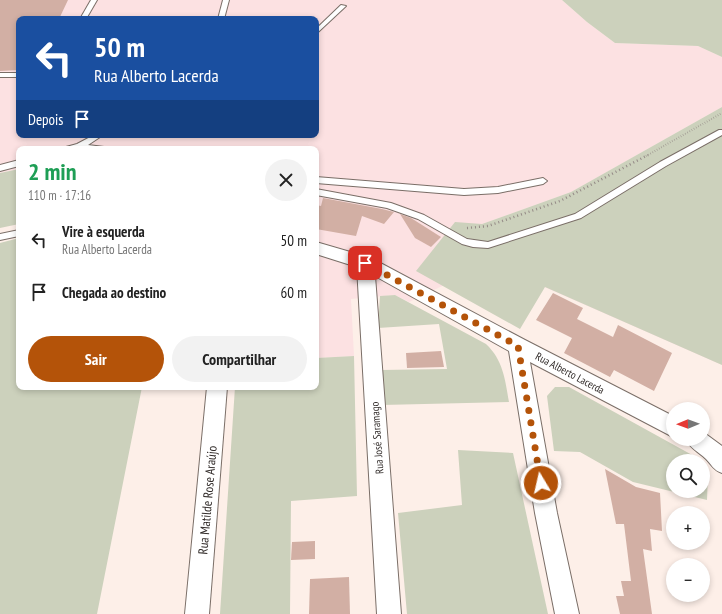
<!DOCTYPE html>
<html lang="pt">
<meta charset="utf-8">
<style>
body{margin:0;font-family:"PT Sans Narrow",sans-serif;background:#f2f2f2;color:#222;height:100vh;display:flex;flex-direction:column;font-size:15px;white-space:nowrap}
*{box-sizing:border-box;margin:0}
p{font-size:13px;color:#767676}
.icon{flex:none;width:22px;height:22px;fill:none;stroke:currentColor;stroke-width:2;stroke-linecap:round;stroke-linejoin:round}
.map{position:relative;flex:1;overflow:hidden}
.drawer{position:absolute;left:16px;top:146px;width:303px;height:244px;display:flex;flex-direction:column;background:#fff;border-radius:8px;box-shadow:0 2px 6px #0003}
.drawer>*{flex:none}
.top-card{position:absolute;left:16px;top:16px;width:303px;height:122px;border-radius:8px;box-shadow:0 2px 6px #0003;background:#1a4fa0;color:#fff;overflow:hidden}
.needle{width:26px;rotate:269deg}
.buttons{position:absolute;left:666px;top:402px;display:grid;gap:8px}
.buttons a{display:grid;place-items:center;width:44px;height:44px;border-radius:50%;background:#fff;box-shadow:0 2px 6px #0003;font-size:20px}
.pin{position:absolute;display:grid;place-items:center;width:34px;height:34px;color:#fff;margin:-17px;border-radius:8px;box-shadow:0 2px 6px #0006}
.me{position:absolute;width:44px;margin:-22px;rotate:351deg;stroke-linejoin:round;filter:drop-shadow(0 0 3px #0008)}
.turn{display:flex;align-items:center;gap:14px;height:84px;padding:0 12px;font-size:18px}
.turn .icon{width:52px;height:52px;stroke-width:2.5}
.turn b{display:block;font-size:28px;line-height:34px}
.then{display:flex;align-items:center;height:38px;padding:0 12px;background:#0003;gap:8px;font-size:15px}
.round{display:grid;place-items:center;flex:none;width:42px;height:42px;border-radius:21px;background:#f2f2f2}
.summary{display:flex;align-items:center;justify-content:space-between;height:68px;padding:0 12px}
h1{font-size:24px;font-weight:800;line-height:30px;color:#1e9e55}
.primary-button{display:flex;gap:8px;margin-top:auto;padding:8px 12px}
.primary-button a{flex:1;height:46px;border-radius:24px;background:#b45309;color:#fff;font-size:16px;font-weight:800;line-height:46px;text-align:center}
.primary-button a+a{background:#f2f2f2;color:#222}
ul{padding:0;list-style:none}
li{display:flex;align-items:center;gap:12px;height:52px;padding:0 12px}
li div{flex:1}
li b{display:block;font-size:15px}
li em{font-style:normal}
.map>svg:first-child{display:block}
</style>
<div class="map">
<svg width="722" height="614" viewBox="0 0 722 614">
<rect width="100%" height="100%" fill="#fdefe8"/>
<path fill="#fce1e2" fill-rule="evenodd" d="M0,0H562L587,22L615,43L698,46L722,57V107L571,192L482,224L722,365L490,263L409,302L395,295L351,299L354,356L316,358V149H19V169L0,173ZM19,19H316V135H19Z"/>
<g fill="#ccd1bc">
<polygon points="562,0 722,0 722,57 698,46 615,43 587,22"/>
<polygon points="722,107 722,365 545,287 520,329 416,271 455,222 482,224 571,192"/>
<polygon points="19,169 19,224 0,228 0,173"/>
<polygon points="19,238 19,387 142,387 97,614 0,614 0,243"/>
<path d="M395,295L486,344C503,360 505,379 509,402L382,405L381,370L447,369L439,324L378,328L380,296Z"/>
<polygon points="354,356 357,496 291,501 290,614 220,614 235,387 316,387 316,358"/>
<polygon points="555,387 569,387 703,461 673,461 673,491 703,491 703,461 708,475 707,500 633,482 580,452 554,451 547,396"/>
<polygon points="458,450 513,453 548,614 407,614 398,513 462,505"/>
</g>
<g fill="#d2afa4">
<polygon points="0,0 68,0 59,19 19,19 19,70 0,71"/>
<polygon points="323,198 382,209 394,212 384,224 362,216 356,236 316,229 316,205 321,206"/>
<polygon points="400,214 411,218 441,237 431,247 415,238"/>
<polygon points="553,293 583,308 577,319 613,337 618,325 672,353 654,391 614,370 610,377 564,353 572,338 536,320"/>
<polygon points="441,351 444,367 407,368 406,353"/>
<polygon points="605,469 636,487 660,493 662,531 650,529 652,551 643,549 652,614 620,614 616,596 624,596 621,581 631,581 624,524 616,524"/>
<polygon points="315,541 315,559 291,560 292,542"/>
<polygon points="349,577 350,614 309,614 310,579"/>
</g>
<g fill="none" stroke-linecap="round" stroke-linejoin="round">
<g stroke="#7a6e67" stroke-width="2">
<g id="lane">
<polygon points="91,0 97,0 86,19 80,19"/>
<polygon points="223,0 229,0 224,19 218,19"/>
<polygon points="341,5 346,6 316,34 316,29"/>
<rect x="0" y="73" width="19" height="4"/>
<polygon points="719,130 722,130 722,135 666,166 581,218 488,248 473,247 462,244 418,219 387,208 316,195 316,189 391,203 424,215 467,239 488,242 575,214 660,162"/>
<polygon points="94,135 103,135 88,145 104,147 108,149 65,149 66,147 77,144"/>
<polygon points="19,160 19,166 0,171 0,165"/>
<polygon points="316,177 464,189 498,187 543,178 547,181 543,184 498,193 464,195 316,183"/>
<polygon points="19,230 19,236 0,240 0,234"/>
</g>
</g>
<g stroke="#7a6e67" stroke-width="2">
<g id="street">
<polygon points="316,242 371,258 525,340 673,416 673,437 530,362 557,513 579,614 555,614 535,513 509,351 375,276 401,614 377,614 357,267 316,254"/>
<polygon points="207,387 227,387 209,614 185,614"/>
<path d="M703,432L722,446V473C713,470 712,465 706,459C698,451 690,449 686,439H703Z"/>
</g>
</g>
<polyline stroke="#948a86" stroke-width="2" stroke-dasharray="0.5 2" stroke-linecap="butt" points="646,156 722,113"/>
<polyline stroke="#948a86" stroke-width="2.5" stroke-dasharray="1 3" stroke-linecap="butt" points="467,228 488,226 560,201 648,155"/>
<use href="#lane" fill="#fff" fill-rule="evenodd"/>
<use href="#street" fill="#fff" fill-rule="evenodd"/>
</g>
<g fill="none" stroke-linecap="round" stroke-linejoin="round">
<polyline stroke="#b45309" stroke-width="7" stroke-dasharray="0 12.6" points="365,263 518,346 541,483"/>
</g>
<g text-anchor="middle" stroke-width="3" stroke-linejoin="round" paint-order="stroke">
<g font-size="11" fill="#322c2a" stroke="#fff">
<text transform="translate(570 373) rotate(28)" y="4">Rua Alberto Lacerda</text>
<text transform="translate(377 438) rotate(-94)" y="4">Rua José Saramago</text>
</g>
<g font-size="13" fill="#322c2a" stroke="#fff">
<text transform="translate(207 500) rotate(-85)" y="5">Rua Matilde Rose Araújo</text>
</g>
</g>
</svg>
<div class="buttons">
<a><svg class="needle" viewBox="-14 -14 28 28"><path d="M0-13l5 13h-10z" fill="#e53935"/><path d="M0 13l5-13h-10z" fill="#767676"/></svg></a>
<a><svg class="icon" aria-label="search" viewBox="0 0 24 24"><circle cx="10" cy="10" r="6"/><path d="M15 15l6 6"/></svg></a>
<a>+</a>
<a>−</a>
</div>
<div class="pin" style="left:365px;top:263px;background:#d93025"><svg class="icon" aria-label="arrive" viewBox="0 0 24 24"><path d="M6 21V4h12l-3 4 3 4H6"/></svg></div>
<svg class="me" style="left:541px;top:483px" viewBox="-20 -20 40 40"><circle r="17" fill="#b45309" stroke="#fff" stroke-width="3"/><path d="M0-11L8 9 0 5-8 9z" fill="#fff"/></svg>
<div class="top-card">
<div class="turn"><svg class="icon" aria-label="left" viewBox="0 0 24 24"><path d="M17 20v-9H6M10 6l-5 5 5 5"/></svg><div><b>50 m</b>Rua Alberto Lacerda</div></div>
<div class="then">Depois<svg class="icon" aria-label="arrive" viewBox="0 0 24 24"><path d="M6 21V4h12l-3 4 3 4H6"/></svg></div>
</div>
<section class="drawer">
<div class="summary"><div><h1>2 min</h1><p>110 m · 17:16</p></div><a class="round"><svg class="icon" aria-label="close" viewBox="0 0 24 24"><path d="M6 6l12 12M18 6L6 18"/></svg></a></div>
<ul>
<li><svg class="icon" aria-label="left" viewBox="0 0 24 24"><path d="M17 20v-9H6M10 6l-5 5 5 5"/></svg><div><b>Vire à esquerda</b><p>Rua Alberto Lacerda</p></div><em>50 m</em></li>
<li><svg class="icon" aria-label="arrive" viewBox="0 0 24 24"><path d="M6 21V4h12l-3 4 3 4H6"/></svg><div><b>Chegada ao destino</b></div><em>60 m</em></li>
</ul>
<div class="primary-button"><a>Sair</a><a>Compartilhar</a></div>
</section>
</div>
